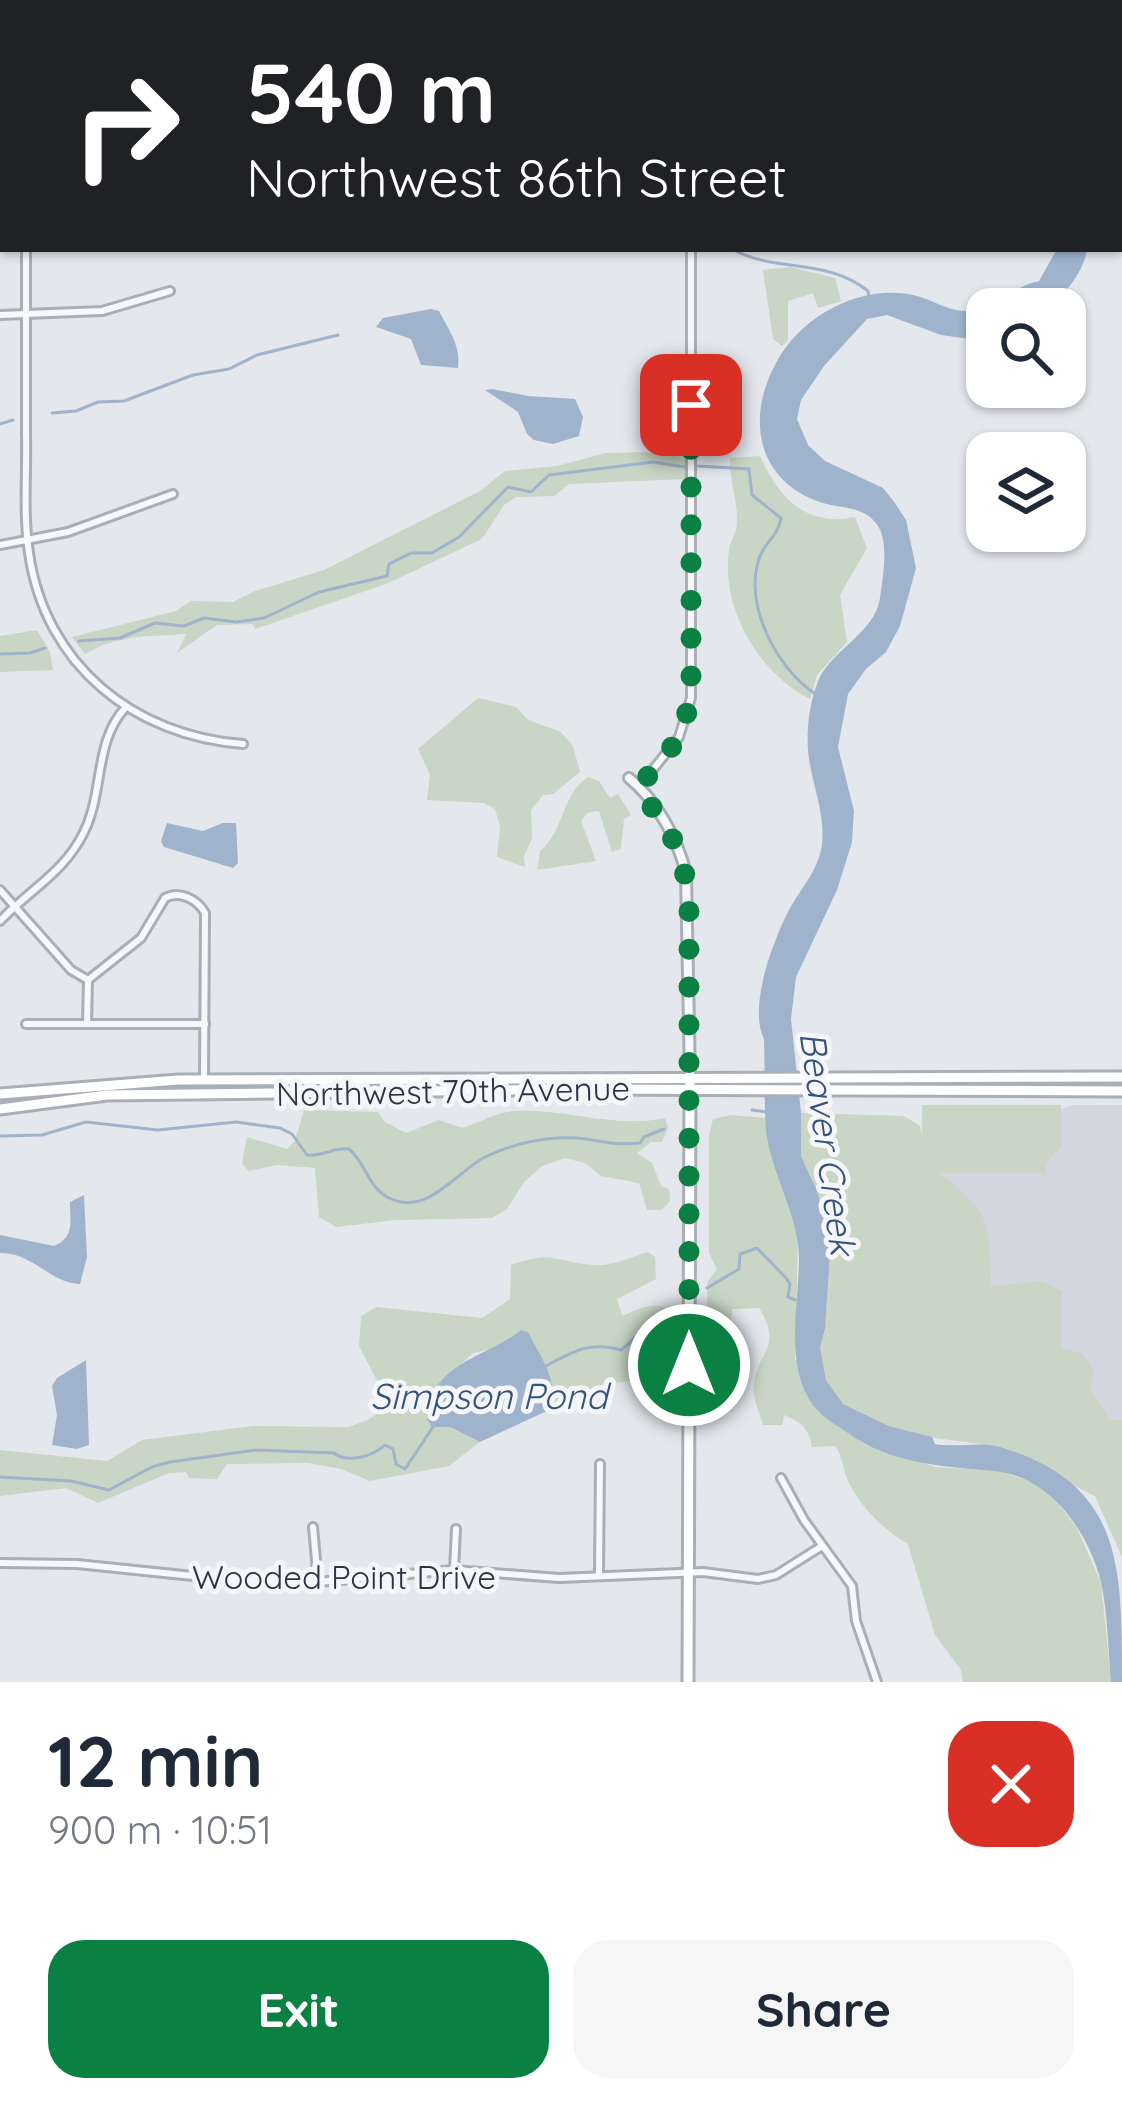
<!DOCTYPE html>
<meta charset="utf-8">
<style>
body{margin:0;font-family:Quicksand,sans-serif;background:#f6f6f7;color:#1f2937;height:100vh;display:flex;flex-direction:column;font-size:45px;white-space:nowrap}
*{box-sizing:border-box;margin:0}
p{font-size:39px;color:#747a83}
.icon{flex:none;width:66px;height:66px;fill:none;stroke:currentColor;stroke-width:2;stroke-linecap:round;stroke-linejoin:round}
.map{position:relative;height:1682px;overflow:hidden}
.details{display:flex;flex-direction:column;background:#fff;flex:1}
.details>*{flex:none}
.banner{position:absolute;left:0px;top:0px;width:1122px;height:252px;box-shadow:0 3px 9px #0004;background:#202124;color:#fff;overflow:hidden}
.buttons{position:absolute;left:966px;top:288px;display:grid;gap:24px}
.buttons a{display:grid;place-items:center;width:120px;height:120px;border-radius:24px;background:#fff;box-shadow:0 3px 9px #0004;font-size:60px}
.pin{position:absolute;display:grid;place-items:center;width:102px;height:102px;color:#fff;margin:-51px;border-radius:24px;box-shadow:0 6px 18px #0006}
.me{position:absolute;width:132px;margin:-66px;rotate:0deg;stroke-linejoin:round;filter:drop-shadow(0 0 9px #0008)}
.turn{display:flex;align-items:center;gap:42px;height:252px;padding:0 48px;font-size:54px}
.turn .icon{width:156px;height:156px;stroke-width:2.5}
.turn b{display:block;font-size:84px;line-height:102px}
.round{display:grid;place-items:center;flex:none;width:126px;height:126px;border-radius:36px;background:#f6f6f7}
.overview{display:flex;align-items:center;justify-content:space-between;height:204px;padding:0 48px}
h1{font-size:72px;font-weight:700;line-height:90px}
.button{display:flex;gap:24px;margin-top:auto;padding:24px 48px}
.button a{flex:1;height:138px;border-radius:36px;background:#0b8043;color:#fff;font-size:48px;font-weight:700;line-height:138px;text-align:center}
.button a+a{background:#f6f6f7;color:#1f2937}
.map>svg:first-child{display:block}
</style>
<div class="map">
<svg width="1122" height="1682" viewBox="0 0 1122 1682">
<rect width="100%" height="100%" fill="#e4e7ec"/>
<polygon fill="#d2d6de" points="1073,1105 1122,1105 1122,1420 1110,1420 1061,1349 1040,1281 991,1286 937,1172 1045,1173 1050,1157 1061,1147 1061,1109"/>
<g fill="#c9d6c5">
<polygon points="790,267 835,278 841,301 818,308 813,293 788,301 788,340 782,346 773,339 763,270"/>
<polygon points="644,452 685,457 685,479 569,484 554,496 516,497 504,505 482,539 386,584 255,629 252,624 217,625 177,653 186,634 135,637 105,644 85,654 72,637 176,611 191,601 233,602 255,591 324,570 480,491 505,471 557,466 606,453"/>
<path d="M760,456C778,497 805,527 855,517L867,548L840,595L847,642L817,675L810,699C758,672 721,609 729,550C730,540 737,533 737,523C738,502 729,480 730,458Z"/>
<polygon points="37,630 50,652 53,670 0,672 0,636"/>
<polygon points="478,698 516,707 528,720 561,732 573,746 580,772 553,794 543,795 531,810 532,839 524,856 525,867 497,857 500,826 495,809 484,803 427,800 430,775 418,749"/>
<path d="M588,777L599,781L610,798L618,794L631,815L624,819L621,849L612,852L599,811L587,813L581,821L596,861L537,870L540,851C564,832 562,793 588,777Z"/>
<path d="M922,1105H1061V1148L1050,1157L1045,1173H939C991,1214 990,1221 991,1286L1040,1281L1062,1291L1061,1348L1083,1354L1093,1370L1090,1390L1110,1420H1122V1557L1095,1496L996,1446L935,1438L889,1426L843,1404L826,1380L820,1347L825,1329L830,1254L818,1193L801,1156V1113L904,1116L920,1126L922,1134Z"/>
<path d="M304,1110L378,1112L385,1122L406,1133L439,1120L462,1128C480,1123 495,1112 515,1111C566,1108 613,1129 665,1118L668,1128L662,1142H651L637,1153L652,1163L661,1186L669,1189L670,1201L662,1210H647L639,1183L601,1176L585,1163L565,1158L542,1166L524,1182L507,1209L492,1218L396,1220L336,1227L319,1217L315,1168L277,1165L249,1171L242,1164L247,1137L287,1149L295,1141Z"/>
<path d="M731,1115L767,1118L766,1131L798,1236L795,1359L838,1427L866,1445L936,1467L1001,1471L1036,1484L1053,1497L1077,1528L1101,1583L1111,1682H963L961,1670L935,1635L908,1544C883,1530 855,1502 845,1473C842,1463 842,1456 835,1446L812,1447C809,1428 801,1422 784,1415L782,1425H763C760,1414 752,1398 754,1385C757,1351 784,1348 759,1308L732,1309L731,1331L716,1356L709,1350L707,1283L717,1269L709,1253V1135L713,1119Z"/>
<path d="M648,1252L655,1257L656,1279L617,1299L622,1316C640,1309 655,1299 673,1312L668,1321L652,1333L650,1349L640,1354L645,1363V1381C603,1381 587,1388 551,1409C560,1383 540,1355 528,1332L521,1330L500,1347L473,1353L431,1393L450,1427L480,1442L449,1466L370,1481L341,1469L308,1463L227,1464L217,1479L189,1478L186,1472L169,1473L98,1503L66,1488L0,1496V1450L107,1461L142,1440L253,1426L348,1427L368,1420L381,1411V1388L359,1346L361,1316L376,1307L482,1318L510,1299L511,1265C555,1248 560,1265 600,1265C616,1265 633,1256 648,1252Z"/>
</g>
<g fill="#9fb4cc">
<path d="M1057,249H1087C1084,272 1065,294 1047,309H987L984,341L941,335L887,315L867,319L824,366L801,400L797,419L808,445L825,461L883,488L895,503L906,520L916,568L900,626L886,652L866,669L848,694L838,747L854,811L852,842L837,890L796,977L791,1019L801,1113V1156L818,1193L830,1254L825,1329L820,1347L826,1380L843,1404L889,1426L932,1437L935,1444C957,1448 979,1441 1000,1447C1122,1484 1122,1563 1122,1682H1111C1108,1650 1108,1614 1101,1582C1088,1531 1050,1476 994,1471C947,1467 896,1464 855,1438C841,1428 822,1418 812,1404C785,1364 798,1308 799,1262C800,1215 771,1176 766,1130C764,1101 765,1069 764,1039C748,1007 773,941 789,910C801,888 818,871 822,845C825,818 815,791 810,765C805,738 808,709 817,684C828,651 875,634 880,598C883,577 889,544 878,526C866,508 850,509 831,505C760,488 743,423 776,363C801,316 860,284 913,295C931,299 946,310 964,311C988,312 1013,286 1039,281Z"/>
<path d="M431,309L439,311C449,331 461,345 458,368L421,365L411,339L376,327L383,318Z"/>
<polygon points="492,389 528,396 575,399 583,417 579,436 553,444 534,440 527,434 518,412 485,390"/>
<polygon points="167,823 203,831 223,823 236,823 238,863 233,868 164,847 161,841"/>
<path d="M84,1195L87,1257L80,1284C50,1283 32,1252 0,1253V1235L54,1246C75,1237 70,1221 70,1202Z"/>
<path d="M521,1330L528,1332C540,1355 560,1383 551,1409L480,1442L450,1427H432L427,1419C429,1363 486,1358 521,1330Z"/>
<polygon points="86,1360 89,1445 77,1449 52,1445 57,1415 52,1386 57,1378"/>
</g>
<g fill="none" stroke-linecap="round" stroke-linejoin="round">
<g stroke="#9fb4cc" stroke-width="3">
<polyline points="397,3 401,0"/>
<path d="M732,249C774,273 826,257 868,291L869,299"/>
<polyline points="52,413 76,411 98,402 124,401 193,375 229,369 257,355 338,335"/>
<polyline points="0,424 13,420"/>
<path d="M697,466L749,469L752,495L781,518C778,537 764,542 759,559C744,605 776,667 814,693"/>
<polyline points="79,641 120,638 155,623 184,626 204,618 236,622 264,618 319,592 387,576 389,564 411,553 432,553 459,537 508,487 531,492 549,475 653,462 685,467"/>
<polyline points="0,654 30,653 45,648"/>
<polyline points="752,1110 767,1112"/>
<path d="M0,1136L42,1135L86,1122L158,1130L236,1122L280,1128L292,1134L307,1155C323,1157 333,1147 349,1149C366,1163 368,1188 389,1198C427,1217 456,1172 485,1157C512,1144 546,1136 576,1138C601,1140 613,1146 640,1143L644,1137L664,1129"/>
<polyline points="707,1288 739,1269 740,1254 757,1248 786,1278 790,1284 788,1297 795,1300"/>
<path d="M544,1367C572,1352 588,1341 621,1350C639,1337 648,1317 669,1309"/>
<path d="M0,1477L71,1481L109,1490L152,1467L170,1462L256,1450L334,1453C348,1464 373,1456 385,1445L393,1449L396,1464L405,1469L435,1424"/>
</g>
<g stroke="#a9aeb7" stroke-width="12">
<g id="minor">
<polyline points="692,3 692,0"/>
<path d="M26,249C26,310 26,372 26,433C27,473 23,514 29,553C45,665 134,736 243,744"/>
<polyline points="0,315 102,311 170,291"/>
<polyline points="0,545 68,532 173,494"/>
<polyline points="639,787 679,737 691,698 691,249"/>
<polyline points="0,890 71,970 88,980"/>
<path d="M0,921C29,890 65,872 84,832C104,792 94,742 125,708"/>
<polyline points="26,1024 205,1024"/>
<path d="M87,1024L88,980L141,938L165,898C179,890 197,899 205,913L204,1080"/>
<polyline points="781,1478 804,1520 852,1586 856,1621 877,1682"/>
<polyline points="313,1527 318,1582"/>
<polyline points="0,1563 77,1564 251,1582 318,1582 454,1570 559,1578 703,1572 758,1579 776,1575 822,1546"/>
<polyline points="454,1570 456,1529"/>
<polyline points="599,1574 600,1464"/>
</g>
</g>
<g stroke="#a9aeb7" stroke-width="14">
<path id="tertiary" d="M629,778C657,801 677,838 686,873L690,1079"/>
</g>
<g stroke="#a9aeb7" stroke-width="15">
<g id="secondary">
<polyline points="0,1094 178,1080 1122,1077"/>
<polyline points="0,1109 107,1095 586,1089 1122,1091"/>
<polyline points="688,1682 690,1084"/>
</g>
</g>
<use href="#minor" stroke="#f7f8fa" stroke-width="6"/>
<use href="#tertiary" stroke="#f7f8fa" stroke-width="8"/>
<use href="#secondary" stroke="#fff" stroke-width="9"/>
</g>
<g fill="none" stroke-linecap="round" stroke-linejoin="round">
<polyline stroke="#0b8043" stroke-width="21" stroke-dasharray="0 37.8" points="689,1365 689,900 681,852 639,787 680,737 691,698 691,405"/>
</g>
<g text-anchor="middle" stroke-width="10" stroke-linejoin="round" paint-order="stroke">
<g font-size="33" fill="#2b3445" stroke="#f4f6f9">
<text transform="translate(453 1091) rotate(-1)" y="12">Northwest 70th Avenue</text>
<text x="344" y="1589">Wooded Point Drive</text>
</g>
<g font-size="36" font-style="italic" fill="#34527a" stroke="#f4f6f9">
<text transform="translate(828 1143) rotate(82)" y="13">Beaver Creek</text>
<text x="489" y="1409">Simpson Pond</text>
</g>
</g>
</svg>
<div class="buttons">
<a><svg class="icon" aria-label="search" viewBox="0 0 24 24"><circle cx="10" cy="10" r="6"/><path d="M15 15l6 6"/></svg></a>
<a><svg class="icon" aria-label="layers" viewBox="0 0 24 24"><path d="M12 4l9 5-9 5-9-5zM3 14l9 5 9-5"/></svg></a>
</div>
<div class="pin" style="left:691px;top:405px;background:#d93025"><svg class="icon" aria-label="arrive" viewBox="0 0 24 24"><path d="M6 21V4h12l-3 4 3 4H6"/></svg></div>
<svg class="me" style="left:689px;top:1365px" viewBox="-20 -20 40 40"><circle r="17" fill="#0b8043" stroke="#fff" stroke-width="3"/><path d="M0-11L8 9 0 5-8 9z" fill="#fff"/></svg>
<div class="banner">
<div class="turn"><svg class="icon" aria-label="right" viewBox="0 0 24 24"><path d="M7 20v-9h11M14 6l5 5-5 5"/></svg><div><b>540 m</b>Northwest 86th Street</div></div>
</div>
</div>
<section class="details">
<div class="overview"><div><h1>12 min</h1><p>900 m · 10:51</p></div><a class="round" style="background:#d93025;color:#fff"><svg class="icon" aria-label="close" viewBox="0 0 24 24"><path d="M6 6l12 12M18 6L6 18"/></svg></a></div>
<div class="button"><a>Exit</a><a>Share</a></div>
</section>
